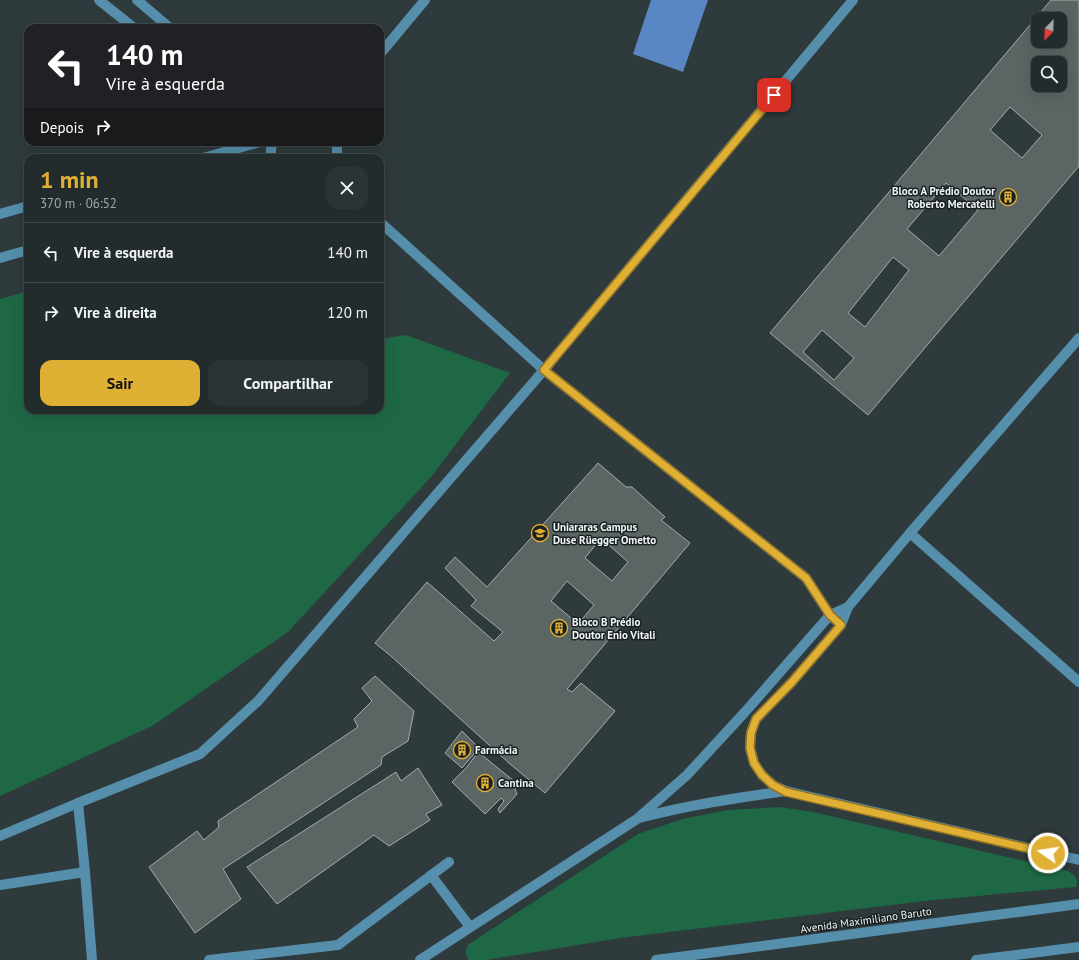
<!DOCTYPE html>
<html lang="pt">
<meta charset="utf-8">
<style>
body{margin:0;font-family:"PT Sans",sans-serif;background:#2b3435;color:#f1f3f6;height:100vh;display:flex;flex-direction:column;font-size:15px;white-space:nowrap}
*{box-sizing:border-box;margin:0}
p{font-size:13px;color:#a3a7aa}
.icon{flex:none;width:22px;height:22px;fill:none;stroke:currentColor;stroke-width:2;stroke-linecap:round;stroke-linejoin:round}
.map{position:relative;flex:1;overflow:hidden}
.drawer{position:absolute;left:24px;top:154px;width:360px;height:260px;display:flex;flex-direction:column;background:#232c2d;border-radius:12px;box-shadow:0 4px 16px #0002,0 0 0 1px #404849}
.drawer>*{flex:none}
.top-card{position:absolute;left:24px;top:24px;width:360px;height:122px;border-radius:12px;box-shadow:0 4px 16px #0002,0 0 0 1px #404849;background:#202124;color:#fff;overflow:hidden}
.needle{width:26px;rotate:203deg}
.controls{position:absolute;left:1031px;top:12px;display:grid;gap:8px}
.controls a{display:grid;place-items:center;width:36px;height:36px;border-radius:8px;background:#232c2d;box-shadow:0 4px 16px #0002,0 0 0 1px #404849;font-size:20px}
.pin{position:absolute;display:grid;place-items:center;width:34px;height:34px;color:#fff;margin:-17px;border-radius:8px;box-shadow:0 2px 6px #0006}
.me{position:absolute;width:44px;margin:-22px;rotate:283deg;stroke-linejoin:round;filter:drop-shadow(0 0 3px #0008)}
.turn{display:flex;align-items:center;gap:14px;height:84px;padding:0 16px;font-size:18px}
.turn .icon{width:52px;height:52px;stroke-width:2.5}
.turn b{display:block;font-size:28px;line-height:34px}
.then{display:flex;align-items:center;height:38px;padding:0 16px;background:#0003;gap:8px;font-size:15px}
.round{display:grid;place-items:center;flex:none;width:42px;height:42px;border-radius:12px;background:#2b3435}
.overview{display:flex;align-items:center;justify-content:space-between;height:68px;padding:0 16px}
h1{font-size:24px;font-weight:700;line-height:30px;color:#e0b034}
.button{display:flex;gap:8px;margin-top:auto;padding:8px 16px}
.button a{flex:1;height:46px;border-radius:12px;background:#e0b034;color:#111;font-size:16px;font-weight:700;line-height:46px;text-align:center}
.button a+a{background:#2b3435;color:#f1f3f6}
ul{padding:0;list-style:none}
li{display:flex;align-items:center;gap:12px;height:60px;padding:0 16px;border-top:1px solid #404849}
li div{flex:1}
li b{display:block;font-size:15px}
li em{font-style:normal}
.map>svg:first-child{display:block}
</style>
<div class="map">
<svg width="1079" height="960" viewBox="0 0 1079 960">
<rect width="100%" height="100%" fill="#2f3a3c"/>
<g fill="#1e6845">
<polygon points="28,291 28,410 380,410 380,339 406,335 510,373 431,477 288,632 152,726 0,796 0,299"/>
<path d="M780,807L813,812L1068,871C1075,875 1079,879 1076,887L924,901L620,938L486,960H469C465,954 465,949 469,944L638,834L682,819L728,810Z"/>
</g>
<polygon fill="#5987c3" points="651,0 708,0 683,72 633,54"/>
<g fill="#5b6664" stroke="#a1adab" fill-rule="evenodd">
<path d="M1051,0H1079V166L868,415L770,333ZM1038,19H1060V41H1038ZM1038,63H1060V85H1038ZM1010,107L1042,135L1022,158L990,130ZM946,183L978,210L939,256L907,229ZM893,257L909,270L865,327L848,313ZM822,330L854,358L834,380L803,352Z"/>
<path d="M598,463L626,487H632L665,517L661,520L690,543L567,689L572,692L581,683L615,711L545,793L510,764L392,657L375,643L427,582L494,641L503,632L471,606L476,600L445,568L455,557L487,587ZM601,538L628,562L612,581L585,558ZM567,581L594,605L578,624L551,601Z"/>
<polygon points="375,676 414,711 408,741 382,757 381,765 223,869 241,899 195,933 149,867 197,831 204,840 219,827 218,821 358,727 354,719 372,701 362,688"/>
<polygon points="462,731 479,748 462,768 445,753"/>
<polygon points="478,752 519,785 515,789 517,794 500,813 498,809 504,801 501,798 485,814 452,782 467,767"/>
<polygon points="418,768 442,805 426,814 430,820 389,846 374,835 277,904 247,867 396,772 401,781"/>
</g>
<g fill="none" stroke-linecap="round" stroke-linejoin="round">
<g stroke="#558fab" stroke-width="10">
<polyline points="99,0 134,28"/>
<polyline points="137,0 170,28"/>
<polyline points="380,54 425,0"/>
<polyline points="335,142 337,148 337,158"/>
<polyline points="203,158 260,142"/>
<polyline points="271,158 271,149 273,142"/>
<polyline points="0,214 28,206"/>
<polyline points="380,222 544,370 806,578 830,615 841,625"/>
<polyline points="0,258 28,250"/>
<polyline points="1079,338 910,533 848,607 841,625 792,682 756,719 751,733 750,748 754,763 762,775 773,785 786,791 1079,860"/>
<polyline points="910,533 1079,682"/>
<path d="M639,818C689,805 735,798 786,791"/>
<polyline points="0,836 78,803"/>
<polyline points="431,875 470,927"/>
<polyline points="0,885 85,872"/>
<polyline points="92,960 85,872 78,803 200,754 258,701 544,370 853,0"/>
<polyline points="209,960 338,945 449,862"/>
<polyline points="420,960 637,819 687,775 745,712 830,615 848,607"/>
<polyline points="656,960 1079,904"/>
<polyline points="976,960 1079,947"/>
</g>
</g>
<g fill="none" stroke-linecap="round" stroke-linejoin="round">
<g stroke="#927222" stroke-width="10">
<polyline id="route" points="774,95 544,370 806,578 830,615 841,625 792,682 756,719 751,733 750,748 754,763 762,775 773,785 786,792 1048,853"/>
</g>
<use href="#route" stroke="#e0b034" stroke-width="7"/>
</g>
<defs>
<g id="building-ring" transform="scale(0.9)"><circle r="9.5" fill="#1b2021" stroke="#e0b034" stroke-width="1.5"/><path d="M-4-6H4V6H1V3H-1V6H-4ZM-2.5-4.3h1.7v1.8h-1.7ZM.8-4.3h1.7v1.8H.8ZM-2.5-1h1.7V.8h-1.7ZM.8-1h1.7V.8H.8Z" fill="#e0b034"/></g>
<g id="university-ring" transform="scale(0.9)"><circle r="9.5" fill="#1b2021" stroke="#e0b034" stroke-width="1.5"/><path d="M0-5L7-2L0 1L-7-2ZM-4 1L0 2.5L4 1V4Q0 6-4 4Z" fill="#e0b034"/></g>
</defs>
<g fill-rule="evenodd">
<use href="#building-ring" x="1008" y="197"/>
<use href="#university-ring" x="540" y="533"/>
<use href="#building-ring" x="559" y="628"/>
<use href="#building-ring" x="462" y="750"/>
<use href="#building-ring" x="485" y="783"/>
</g>
<g text-anchor="middle" stroke-width="3" stroke-linejoin="round" paint-order="stroke">
<g font-size="11" font-weight="bold" fill="#eff6f7" stroke="#1b2021" text-anchor="start">
<text x="995" y="195" text-anchor="end">Bloco A Prédio Doutor<tspan x="995" dy="13">Roberto Mercatelli</tspan></text>
<text x="553" y="531">Uniararas Campus<tspan x="553" dy="13">Duse Rüegger Ometto</tspan></text>
<text x="572" y="626">Bloco B Prédio<tspan x="572" dy="13">Doutor Enio Vitali</tspan></text>
<text x="475" y="754">Farmácia</text>
<text x="498" y="787">Cantina</text>
</g>
<g font-size="11" fill="#eff6f7" stroke="#1b2021">
<text transform="translate(866 920) rotate(-8)" y="4">Avenida Maximiliano Baruto</text>
</g>
</g>
</svg>
<div class="controls">
<a><svg class="needle" viewBox="-14 -14 28 28"><path d="M0-13l5 13h-10z" fill="#e53935"/><path d="M0 13l5-13h-10z" fill="#a3a7aa"/></svg></a>
<a><svg class="icon" aria-label="search" viewBox="0 0 24 24"><circle cx="10" cy="10" r="6"/><path d="M15 15l6 6"/></svg></a>
</div>
<div class="pin" style="left:774px;top:95px;background:#d93025"><svg class="icon" aria-label="arrive" viewBox="0 0 24 24"><path d="M6 21V4h12l-3 4 3 4H6"/></svg></div>
<svg class="me" style="left:1048px;top:853px" viewBox="-20 -20 40 40"><circle r="17" fill="#e0b034" stroke="#fff" stroke-width="3"/><path d="M0-11L8 9 0 5-8 9z" fill="#fff"/></svg>
<div class="top-card">
<div class="turn"><svg class="icon" aria-label="left" viewBox="0 0 24 24"><path d="M17 20v-9H6M10 6l-5 5 5 5"/></svg><div><b>140 m</b>Vire à esquerda</div></div>
<div class="then">Depois<svg class="icon" aria-label="right" viewBox="0 0 24 24"><path d="M7 20v-9h11M14 6l5 5-5 5"/></svg></div>
</div>
<section class="drawer">
<div class="overview"><div><h1>1 min</h1><p>370 m · 06:52</p></div><a class="round"><svg class="icon" aria-label="close" viewBox="0 0 24 24"><path d="M6 6l12 12M18 6L6 18"/></svg></a></div>
<ul>
<li><svg class="icon" aria-label="left" viewBox="0 0 24 24"><path d="M17 20v-9H6M10 6l-5 5 5 5"/></svg><div><b>Vire à esquerda</b></div><em>140 m</em></li>
<li><svg class="icon" aria-label="right" viewBox="0 0 24 24"><path d="M7 20v-9h11M14 6l5 5-5 5"/></svg><div><b>Vire à direita</b></div><em>120 m</em></li>
</ul>
<div class="button"><a>Sair</a><a>Compartilhar</a></div>
</section>
</div>
